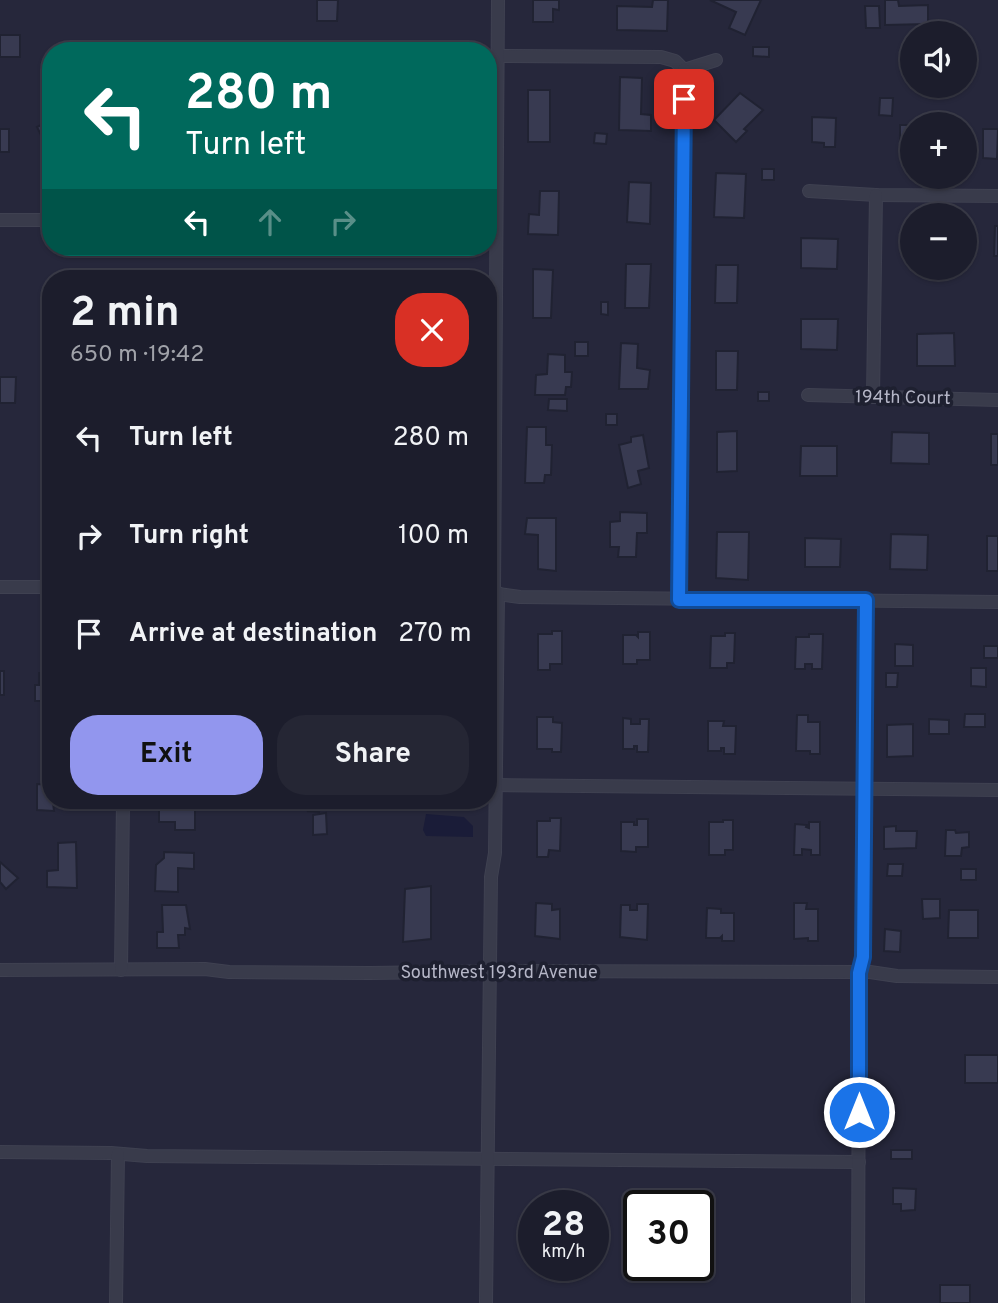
<!DOCTYPE html>
<meta charset="utf-8">
<style>
body{margin:0;font-family:Overpass,sans-serif;background:#252634;color:#f1f3f6;height:100vh;display:flex;flex-direction:column;font-size:26px;white-space:nowrap}
*{box-sizing:border-box;margin:0}
p{font-size:23px;color:#a0a2a9}
.icon{flex:none;width:38px;height:38px;fill:none;stroke:currentColor;stroke-width:2;stroke-linecap:round;stroke-linejoin:round}
.map{position:relative;flex:1;overflow:hidden}
.panel{position:absolute;left:42px;top:270px;width:455px;height:539px;display:flex;flex-direction:column;background:#1c1d2c;border-radius:28px;box-shadow:0 2px 5px #0004,0 0 0 2px #3a3b48}
.panel>*{flex:none}
.banner{position:absolute;left:42px;top:42px;width:455px;height:214px;border-radius:28px;box-shadow:0 2px 5px #0004,0 0 0 2px #3a3b48;background:#00695c;color:#fff;overflow:hidden}
.tools{position:absolute;left:900px;top:21px;display:grid;gap:14px}
.tools a{display:grid;place-items:center;width:77px;height:77px;border-radius:50%;background:#1c1d2c;box-shadow:0 2px 5px #0004,0 0 0 2px #3a3b48;font-size:35px}
.speed{position:absolute;left:518px;top:1190px;display:flex;gap:14px;font-size:35px;font-weight:700;text-align:center}
.speed>*{display:grid;place-content:center;width:91px;height:91px;border-radius:50%;background:#1c1d2c;box-shadow:0 2px 5px #0004,0 0 0 2px #3a3b48;line-height:1}
.speed small{font-size:18px;font-weight:400}
.speed .limit{border:4px solid #111;border-radius:10px;background:#fff;color:#111}
.pin{position:absolute;display:grid;place-items:center;width:60px;height:60px;color:#fff;margin:-30px;border-radius:14px;box-shadow:0 4px 10px #0006}
.me{position:absolute;width:77px;margin:-38px;rotate:0deg;stroke-linejoin:round;filter:drop-shadow(0 0 5px #0008)}
.turn{display:flex;align-items:center;gap:24px;height:147px;padding:0 28px;font-size:32px}
.turn .icon{width:91px;height:91px;stroke-width:2.5}
.turn b{display:block;font-size:49px;line-height:60px}
.lanes{display:flex;align-items:center;height:66px;padding:0 28px;background:#0003;justify-content:center;gap:35px;direction:ltr}
.lanes .off{opacity:.35}
.round{display:grid;place-items:center;flex:none;width:74px;height:74px;border-radius:28px;background:#252634}
.headline{display:flex;align-items:center;justify-content:space-between;height:119px;padding:0 28px}
h1{font-size:42px;font-weight:700;line-height:52px}
.primary-button{display:flex;gap:14px;margin-top:auto;padding:14px 28px}
.primary-button a{flex:1;height:80px;border-radius:28px;background:#9296ee;color:#111;font-size:28px;font-weight:700;line-height:80px;text-align:center}
.primary-button a+a{background:#252634;color:#f1f3f6}
ul{padding:0;list-style:none}
li{display:flex;align-items:center;gap:21px;height:98px;padding:0 28px}
li div{flex:1}
li b{display:block;font-size:26px}
li em{font-style:normal}
.map>svg:first-child{display:block}
</style>
<div class="map">
<svg width="998" height="1303" viewBox="0 0 998 1303">
<rect width="100%" height="100%" fill="#26273b"/>
<polygon fill="#1a1c38" points="426,814 464,817 473,826 473,837 426,836 423,830"/>
<g fill="#383a51" stroke="#202232" stroke-width="2">
<polygon points="317,0 338,0 337,21 317,21"/>
<polygon points="533,0 559,0 559,10 553,9 553,22 533,22"/>
<polygon points="653,0 668,0 667,31 617,30 617,6 652,7"/>
<polygon points="710,0 761,0 745,35 729,28 736,12"/>
<polygon points="885,0 898,0 899,6 928,5 928,24 885,25"/>
<polygon points="865,6 879,6 880,28 866,28"/>
<rect x="0" y="35" width="20" height="22"/>
<polygon points="284,46 302,47 302,51 274,51 274,48 284,48"/>
<polygon points="753,47 769,47 769,57 753,56"/>
<polygon points="620,77 642,78 641,114 651,115 651,131 619,130"/>
<rect x="528" y="90" width="22" height="52"/>
<polygon points="740,93 763,110 744,129 747,131 736,142 714,120"/>
<polygon points="880,98 893,98 892,116 879,115"/>
<polygon points="812,117 836,118 835,147 824,147 824,143 812,142"/>
<polygon points="51,120 51,155 37,127"/>
<polygon points="900,125 912,125 912,157 907,157 907,154 900,154"/>
<rect x="0" y="129" width="9" height="23"/>
<polygon points="983,129 998,129 997,159 983,158"/>
<polygon points="595,133 607,134 606,144 594,143"/>
<rect x="762" y="169" width="12" height="11"/>
<polygon points="716,173 746,174 744,218 714,217"/>
<polygon points="629,182 651,183 650,224 627,222"/>
<polygon points="540,191 559,191 558,235 528,234 529,214 539,215"/>
<polygon points="995,226 998,226 998,256 994,256"/>
<polygon points="801,238 838,239 837,269 801,268"/>
<polygon points="626,264 651,264 649,308 625,308"/>
<polygon points="716,265 738,265 737,303 715,303"/>
<polygon points="533,269 553,270 551,318 533,318"/>
<polygon points="601,302 608,302 608,315 601,314"/>
<polygon points="801,319 838,319 837,350 801,349"/>
<polygon points="954,333 955,366 917,366 917,334"/>
<rect x="575" y="342" width="13" height="14"/>
<polygon points="621,343 638,344 637,368 650,370 648,389 619,389"/>
<polygon points="716,351 738,351 737,390 716,390"/>
<polygon points="548,354 565,355 565,372 572,372 571,387 566,387 565,395 535,395 536,375 547,374"/>
<polygon points="0,377 16,377 15,403 0,403"/>
<rect x="758" y="392" width="11" height="9"/>
<polygon points="549,399 567,399 567,411 548,410"/>
<rect x="606" y="414" width="11" height="11"/>
<polygon points="527,427 546,427 546,445 552,445 551,475 545,475 544,483 525,483"/>
<polygon points="737,431 737,471 717,472 717,432"/>
<polygon points="892,432 929,433 929,464 891,463"/>
<rect x="991" y="434" width="7" height="31"/>
<polygon points="643,435 649,468 638,471 641,484 628,488 619,445 631,442 631,437"/>
<polygon points="801,446 837,446 837,476 800,476"/>
<polygon points="44,491 51,491 51,512 43,512"/>
<polygon points="620,512 647,513 647,533 637,533 636,557 618,557 619,547 610,547 610,522 620,521"/>
<polygon points="527,518 556,518 556,571 538,569 538,535 525,534"/>
<polygon points="717,532 749,532 748,580 716,578"/>
<polygon points="891,534 928,535 927,570 890,569"/>
<rect x="987" y="536" width="11" height="35"/>
<polygon points="805,538 841,539 840,567 805,567"/>
<polygon points="552,631 562,631 562,664 550,664 550,670 538,670 538,634 552,634"/>
<polygon points="638,632 650,632 650,660 637,660 637,664 623,664 623,635 636,635 638,637"/>
<polygon points="725,633 735,633 734,663 727,663 727,668 710,668 711,636 725,636"/>
<polygon points="809,634 823,634 822,669 812,669 812,664 805,664 805,669 795,669 796,637 809,637"/>
<polygon points="895,644 913,645 913,666 895,666"/>
<rect x="984" y="646" width="14" height="12"/>
<rect x="44" y="651" width="7" height="13"/>
<polygon points="971,668 986,668 986,687 971,686"/>
<rect x="0" y="671" width="4" height="24"/>
<polygon points="39,673 51,673 51,701 35,701 35,685 39,685"/>
<polygon points="886,673 898,673 897,687 886,687"/>
<polygon points="965,714 985,714 985,727 964,727"/>
<polygon points="797,715 808,715 808,722 820,722 820,754 810,754 810,751 796,751"/>
<polygon points="537,717 553,717 553,722 562,723 561,752 552,752 552,749 537,749"/>
<polygon points="623,718 631,719 631,724 640,724 640,719 649,719 648,752 637,752 637,746 634,746 634,749 623,749"/>
<polygon points="929,719 949,720 949,734 929,734"/>
<polygon points="708,721 724,721 723,726 736,726 735,754 724,754 724,748 721,748 721,751 708,751"/>
<polygon points="913,724 913,756 887,757 887,725"/>
<polygon points="37,784 51,785 54,811 37,810"/>
<polygon points="166,800 201,800 201,803 195,803 195,830 175,830 175,822 159,822 159,809 166,809"/>
<polygon points="310,800 321,800 319,812 308,811"/>
<polygon points="326,813 327,834 313,835 313,815"/>
<polygon points="550,818 561,818 560,851 549,850 548,857 537,857 537,821 550,821"/>
<polygon points="637,819 648,819 648,847 636,847 636,852 621,851 621,822 634,822 634,825 637,825"/>
<polygon points="723,820 733,820 733,850 725,850 725,855 709,855 709,822 723,822"/>
<polygon points="809,822 820,822 820,855 811,855 811,850 802,849 802,855 794,855 795,824 807,825 806,827 809,828"/>
<polygon points="896,826 896,831 917,831 916,848 884,849 884,827"/>
<polygon points="946,830 955,830 956,833 969,832 969,847 962,848 961,856 945,856"/>
<polygon points="76,842 77,888 47,887 47,871 58,870 58,843"/>
<polygon points="164,852 194,853 194,869 178,868 178,892 155,891 156,865 164,858"/>
<polygon points="0,862 18,878 6,889 0,882"/>
<polygon points="888,864 903,864 902,876 887,876"/>
<rect x="961" y="869" width="15" height="11"/>
<polygon points="431,886 431,939 403,942 405,889"/>
<polygon points="922,899 940,899 940,918 923,919"/>
<polygon points="536,903 552,904 552,910 560,909 560,939 535,936"/>
<polygon points="794,903 807,903 806,909 818,909 818,941 808,941 808,938 794,939"/>
<polygon points="637,904 648,904 647,940 620,937 621,905 630,905 630,910 637,910"/>
<polygon points="162,905 186,905 190,929 185,928 185,935 178,935 179,948 157,948 157,932 163,932"/>
<polygon points="707,908 721,909 721,913 734,913 734,941 722,941 722,936 720,938 706,938"/>
<polygon points="949,910 978,910 978,938 948,938"/>
<polygon points="885,929 901,931 900,952 884,951"/>
<rect x="965" y="1055" width="33" height="28"/>
<rect x="891" y="1150" width="21" height="9"/>
<polygon points="893,1188 916,1189 915,1210 901,1211 901,1204 893,1204"/>
<rect x="940" y="1285" width="30" height="18"/>
</g>
<g fill="none" stroke-linecap="round" stroke-linejoin="round">
<g stroke="#3f4151" stroke-width="14">
<g id="minor">
<polyline points="498,56 661,57 675,61 684,70"/>
<polyline points="684,70 716,60"/>
<polyline points="809,191 876,195 998,196"/>
<polyline points="0,220 51,220"/>
<polyline points="808,395 998,400"/>
<polyline points="873,397 876,195"/>
<polyline points="0,587 51,587"/>
<polyline points="491,593 520,597 998,602"/>
<polyline points="494,593 498,0"/>
<polyline points="679,600 684,70"/>
<polyline points="495,785 998,790"/>
<polyline points="0,970 205,969 229,972 370,973 510,971 870,972 897,976 998,977"/>
<polyline points="121,970 123,800"/>
<polyline points="0,1152 111,1153 147,1156 859,1162"/>
<polyline points="116,1303 118,1154"/>
<polyline points="486,1303 491,877 495,853 498,593"/>
<polyline points="858,1303 859,973 863,956 866,600"/>
</g>
</g>
<use href="#minor" stroke="#393b4b" stroke-width="12"/>
</g>
<g fill="none" stroke-linecap="round" stroke-linejoin="round">
<g stroke="#114b97" stroke-width="18">
<polyline id="route" points="684,99 679,600 866,600 863,957 859,973 859,1112"/>
</g>
<use href="#route" stroke="#1a73e8" stroke-width="12"/>
</g>
<g text-anchor="middle" stroke-width="7" stroke-linejoin="round" paint-order="stroke">
<g font-size="18" fill="#b5b6c7" stroke="#1e2030">
<text transform="translate(903 397) rotate(1)" y="6">194th Court</text>
<text x="499" y="978">Southwest 193rd Avenue</text>
</g>
</g>
</svg>
<div class="tools">
<a><svg class="icon" aria-label="sound" viewBox="0 0 24 24"><path d="M4 9h4l5-4v14l-5-4H4zM17 9q2 3 0 6"/></svg></a>
<a>+</a>
<a>−</a>
</div>
<div class="speed"><div>28<small>km/h</small></div><div class="limit">30</div></div>
<div class="pin" style="left:684px;top:99px;background:#d93025"><svg class="icon" aria-label="arrive" viewBox="0 0 24 24"><path d="M6 21V4h12l-3 4 3 4H6"/></svg></div>
<svg class="me" style="left:859px;top:1112px" viewBox="-20 -20 40 40"><circle r="17" fill="#1a73e8" stroke="#fff" stroke-width="3"/><path d="M0-11L8 9 0 5-8 9z" fill="#fff"/></svg>
<div class="banner">
<div class="turn"><svg class="icon" aria-label="left" viewBox="0 0 24 24"><path d="M17 20v-9H6M10 6l-5 5 5 5"/></svg><div><b>280 m</b>Turn left</div></div>
<div class="lanes"><svg class="icon" aria-label="left" viewBox="0 0 24 24"><path d="M17 20v-9H6M10 6l-5 5 5 5"/></svg><svg class="icon off" aria-label="ahead" viewBox="0 0 24 24"><path d="M12 20V5M6 11l6-6 6 6"/></svg><svg class="icon off" aria-label="right" viewBox="0 0 24 24"><path d="M7 20v-9h11M14 6l5 5-5 5"/></svg></div>
</div>
<section class="panel">
<div class="headline"><div><h1>2 min</h1><p>650 m · 19:42</p></div><a class="round" style="background:#d93025;color:#fff"><svg class="icon" aria-label="close" viewBox="0 0 24 24"><path d="M6 6l12 12M18 6L6 18"/></svg></a></div>
<ul>
<li><svg class="icon" aria-label="left" viewBox="0 0 24 24"><path d="M17 20v-9H6M10 6l-5 5 5 5"/></svg><div><b>Turn left</b></div><em>280 m</em></li>
<li><svg class="icon" aria-label="right" viewBox="0 0 24 24"><path d="M7 20v-9h11M14 6l5 5-5 5"/></svg><div><b>Turn right</b></div><em>100 m</em></li>
<li><svg class="icon" aria-label="arrive" viewBox="0 0 24 24"><path d="M6 21V4h12l-3 4 3 4H6"/></svg><div><b>Arrive at destination</b></div><em>270 m</em></li>
</ul>
<div class="primary-button"><a>Exit</a><a>Share</a></div>
</section>
</div>
